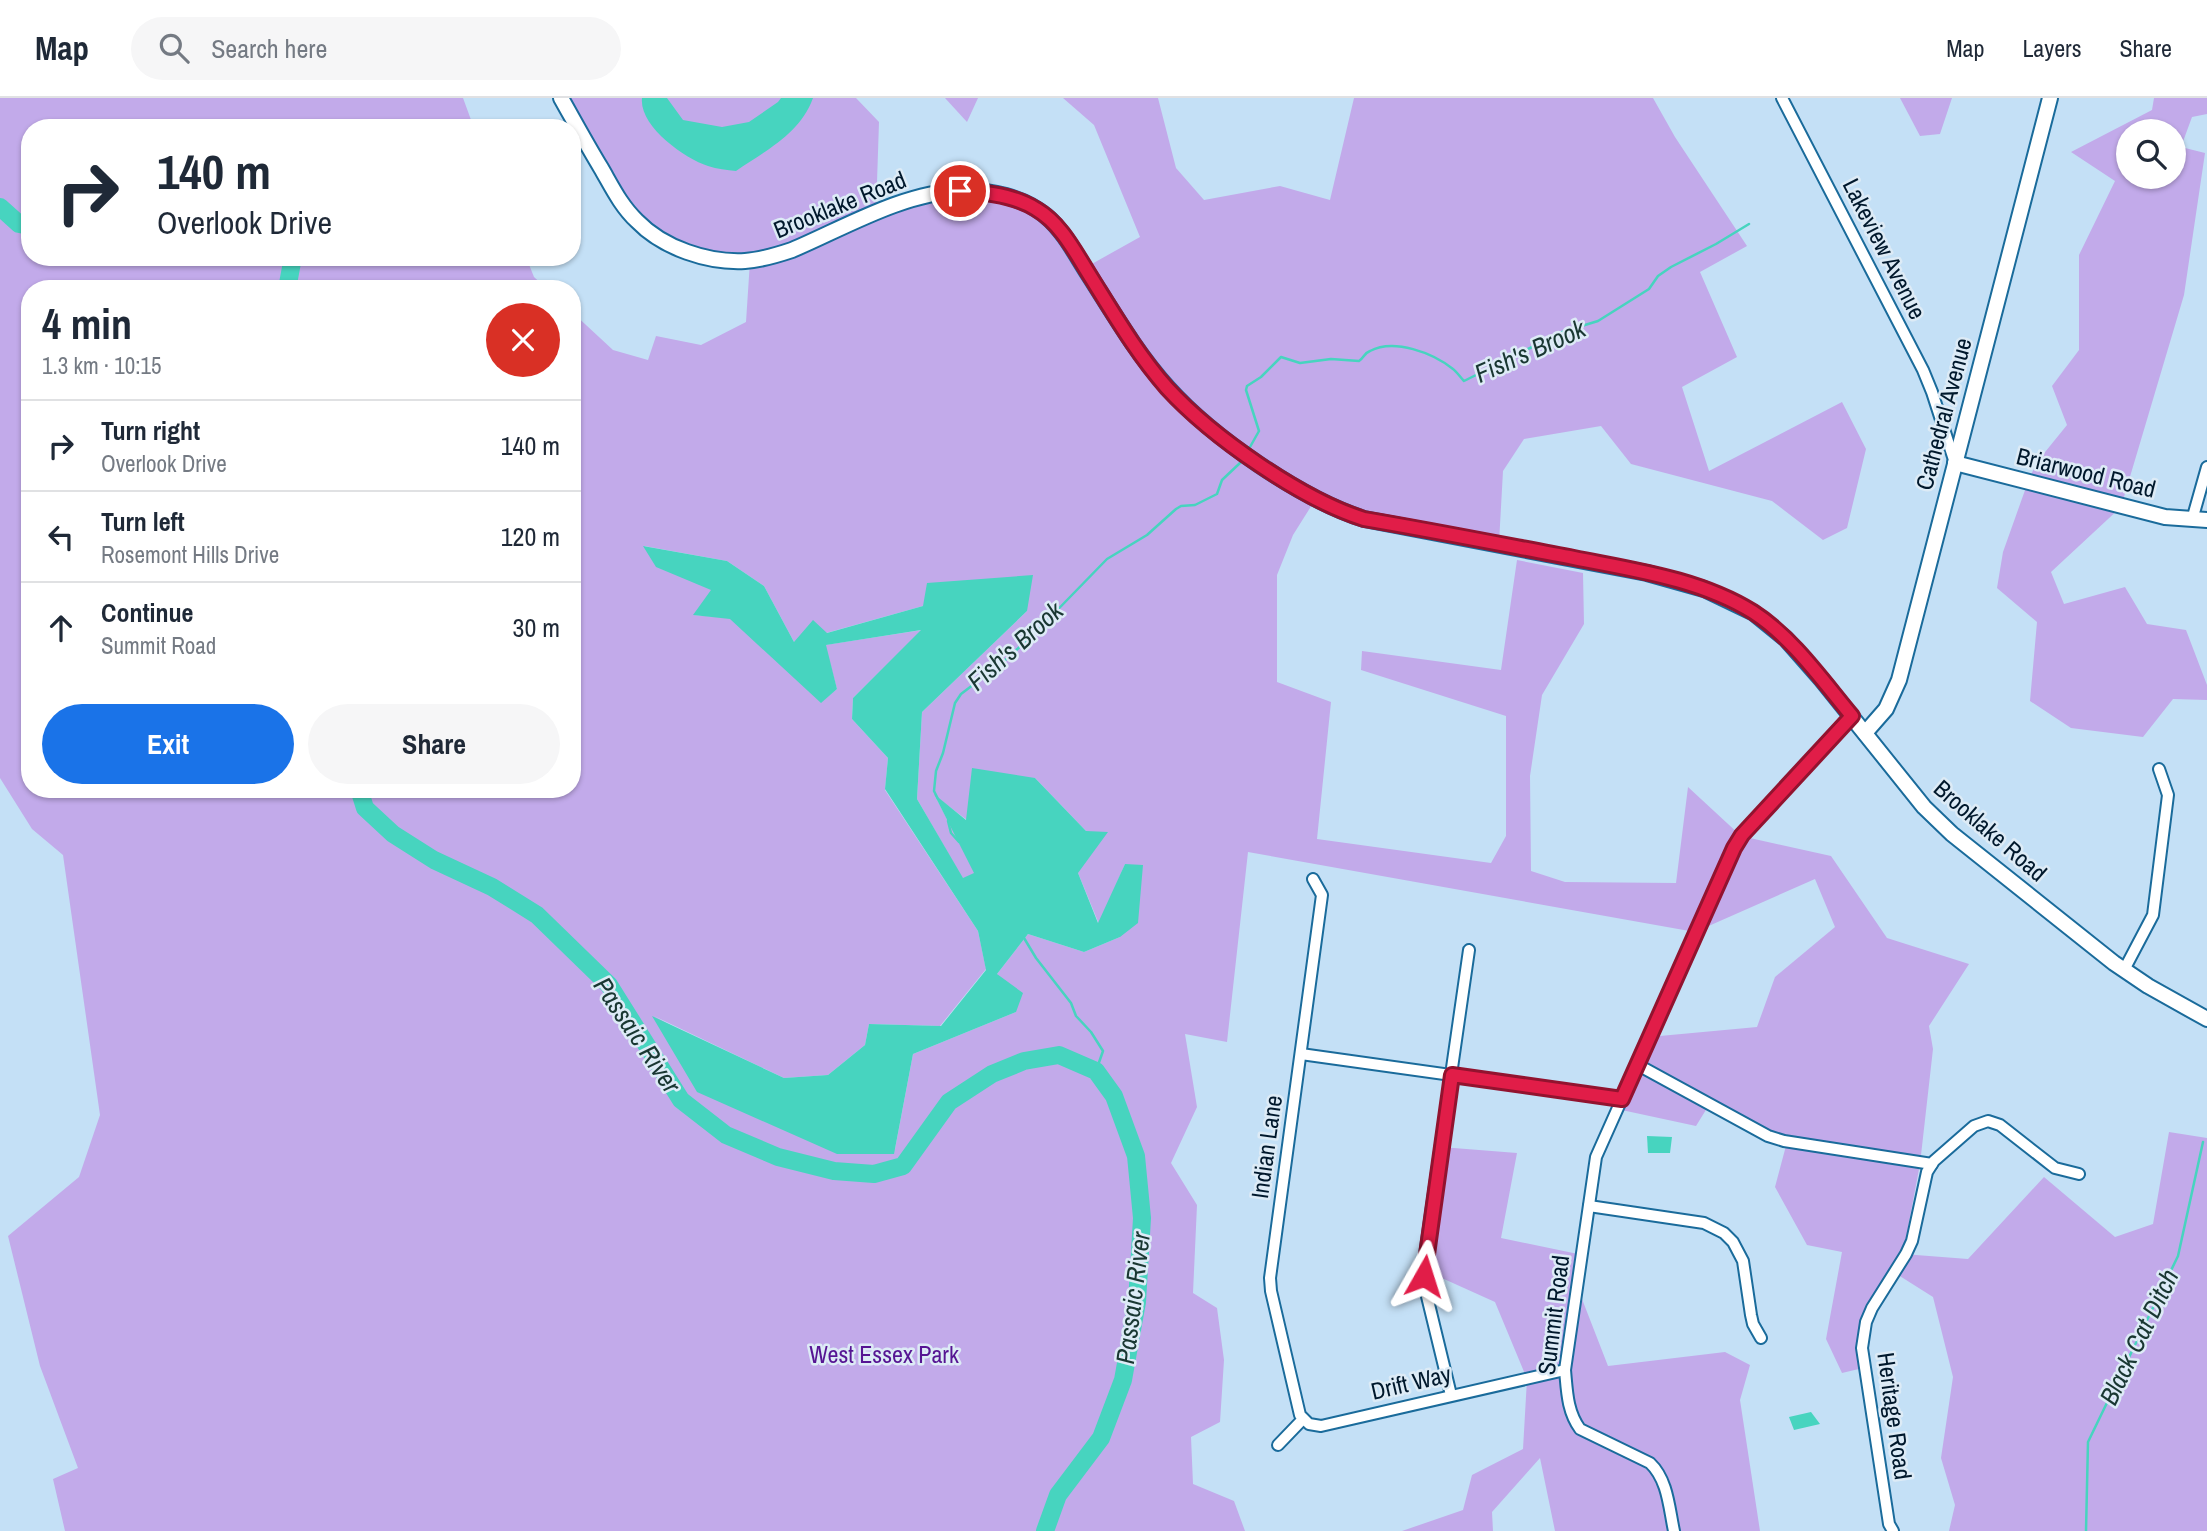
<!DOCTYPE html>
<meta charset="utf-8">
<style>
body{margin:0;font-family:"Archivo Narrow",sans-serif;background:#f6f6f7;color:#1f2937;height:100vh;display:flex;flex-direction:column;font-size:26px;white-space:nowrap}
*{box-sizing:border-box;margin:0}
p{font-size:23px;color:#747a83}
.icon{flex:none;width:38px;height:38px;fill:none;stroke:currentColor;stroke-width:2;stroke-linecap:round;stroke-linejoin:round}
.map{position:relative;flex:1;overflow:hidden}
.drawer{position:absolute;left:21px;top:182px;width:560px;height:518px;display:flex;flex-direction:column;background:#fff;border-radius:28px;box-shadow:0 2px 5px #0004}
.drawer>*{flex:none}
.top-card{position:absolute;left:21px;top:21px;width:560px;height:147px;border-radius:28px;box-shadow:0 2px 5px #0004;background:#fff;color:#1f2937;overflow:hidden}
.fabs{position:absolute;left:2116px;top:21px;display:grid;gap:14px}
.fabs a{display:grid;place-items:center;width:70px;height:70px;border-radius:50%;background:#fff;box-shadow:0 2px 5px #0004;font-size:35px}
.pin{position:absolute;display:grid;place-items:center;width:60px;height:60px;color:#fff;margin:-30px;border:4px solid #fff;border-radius:50%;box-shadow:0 2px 7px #0007}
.me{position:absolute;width:77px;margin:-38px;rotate:6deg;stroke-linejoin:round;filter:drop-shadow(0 0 5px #0008)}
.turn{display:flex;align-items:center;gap:24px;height:147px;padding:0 21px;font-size:32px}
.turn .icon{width:91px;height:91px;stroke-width:2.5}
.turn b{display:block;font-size:49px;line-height:60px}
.round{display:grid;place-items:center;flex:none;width:74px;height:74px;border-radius:37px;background:#f6f6f7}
.head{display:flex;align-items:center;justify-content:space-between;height:119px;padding:0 21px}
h1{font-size:42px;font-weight:800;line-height:52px}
.primary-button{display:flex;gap:14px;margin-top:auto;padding:14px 21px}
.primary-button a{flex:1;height:80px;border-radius:42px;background:#1a73e8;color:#fff;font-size:28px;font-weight:800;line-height:80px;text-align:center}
.primary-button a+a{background:#f6f6f7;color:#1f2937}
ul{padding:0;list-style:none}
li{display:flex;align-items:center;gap:21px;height:91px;padding:0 21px;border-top:2px solid #e0e1e3}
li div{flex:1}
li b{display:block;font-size:26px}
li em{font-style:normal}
header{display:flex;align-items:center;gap:42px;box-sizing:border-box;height:98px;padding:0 35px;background:#fff;border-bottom:2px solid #e0e1e3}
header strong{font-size:33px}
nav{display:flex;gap:38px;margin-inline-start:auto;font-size:24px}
.search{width:490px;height:63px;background:#f6f6f7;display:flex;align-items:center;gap:18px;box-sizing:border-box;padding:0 24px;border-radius:38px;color:#747a83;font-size:26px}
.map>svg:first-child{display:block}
</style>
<header>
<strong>Map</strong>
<div class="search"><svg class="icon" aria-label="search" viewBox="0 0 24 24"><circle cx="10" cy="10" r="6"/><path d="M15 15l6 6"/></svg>Search here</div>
<nav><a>Map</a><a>Layers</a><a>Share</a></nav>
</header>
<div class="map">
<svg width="2207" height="1433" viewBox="0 0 2207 1433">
<rect width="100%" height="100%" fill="#c4e0f6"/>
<g fill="#c2aaea" fill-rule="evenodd">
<path d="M0,0H463L474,30H30V159H526L534,179L547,191H30V691H572V214L613,252L648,262L656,238L701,247L746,224L750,163L673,149L623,108L568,0H856L879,24L876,114L950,94L1012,101L1044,117L1081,172L1140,139L1094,27L1063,0H1158L1176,70L1204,102L1280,88L1330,102L1354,0H1653L1675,39L1747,148L1700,174L1737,259L1682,289L1709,373L1842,304L1866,351L1847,430L1823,442L1772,403L1631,366L1601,328L1524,341L1503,373L1499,445L1365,421L1315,402L1293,437L1277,477V584L1331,604L1317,741L1491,765L1506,738V618L1361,572L1362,553L1501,572L1517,462L1583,475L1584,526L1542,597L1530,678L1531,773L1565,784L1676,785L1688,689L1741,738L1831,758L1887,840L1969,866L1929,928L1933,951L1920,1066L1903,1156L1968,1161L2044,1079L2115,1139L2153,1126L2169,1034L2207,1040V1433H1949L1955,1407L1941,1360L1953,1279L1933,1199L1895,1175L1864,1228L1863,1270L1842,1275L1826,1241L1842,1154L1807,1147L1775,1089L1787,1044L1709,1007L1696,1028L1617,1011L1649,939L1757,929L1775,879L1835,829L1815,781L1695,834L1248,754L1227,944L1185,936L1197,1009L1171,1065L1197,1107L1193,1195L1217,1210L1224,1262L1220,1324L1191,1339L1193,1386L1234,1403L1245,1433H65L53,1381L78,1370L40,1268L8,1138L79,1079L100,1017L63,757L32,731L0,680ZM644,448L727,463L764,488L794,544L923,508L1027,513L922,614L917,701L963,781L975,775L935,698L967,722L1035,680L1086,733L1078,775L1099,826L1125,766L1120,839L1084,854L1028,836L997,876L1016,914L913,956L895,1051L654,918L784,980L828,977L865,947L869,926L940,928L986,871L978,833L885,692L888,660L852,621L853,600L922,532L825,547L837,591L821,604L730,520L694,517L712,492Z"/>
<polygon points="945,0 978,0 967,24"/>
<polygon points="1900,0 1952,0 1940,36 1920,38"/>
<path d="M2154,0H2207V16L2192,19L2181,49L2205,55L2184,197L2121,409L2051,474L2064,506L2125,489L2147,526L2186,532L2207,587V602L2173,601L2143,639L2071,630L2030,603L2037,524L1997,490L2003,454L2029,381L2037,364L2067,327L2052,288L2079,252V157L2115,83L2071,54L2152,12ZM2128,33H2174V79H2128Z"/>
<polygon points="1441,1049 1517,1055 1501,1140 1578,1156 1575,1183 1608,1268 1725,1254 1750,1267 1740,1302 1760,1433 1555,1433 1540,1360 1492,1414 1493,1433 1402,1433 1463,1412 1472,1377 1523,1351 1527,1281 1495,1204 1424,1172"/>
</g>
<g fill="#47d4bf">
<path d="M642,0H667L683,22L722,29L749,24L778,4L781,0H813C800,36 765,53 736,73C727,72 717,71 708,68C684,60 639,28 642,0Z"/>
<polygon points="643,448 727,463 764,488 794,544 813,522 827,535 923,508 927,485 1033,477 1027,513 922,614 917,701 963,780 974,775 934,696 966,722 972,670 1035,680 1086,733 1108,734 1078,775 1098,825 1125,766 1143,767 1138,825 1120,839 1084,854 1028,836 997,876 1023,895 1016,914 913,956 894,1056 837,1056 697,994 652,918 784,980 828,977 865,947 869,926 941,928 986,872 978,833 885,691 888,660 852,621 853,600 921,532 826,547 837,591 821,605 730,521 693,517 711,492 656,469"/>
<polygon points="1647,1038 1672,1039 1670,1055 1648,1055"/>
<polygon points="1811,1314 1820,1326 1794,1332 1789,1319"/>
</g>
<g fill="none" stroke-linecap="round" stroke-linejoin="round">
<g stroke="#47d4bf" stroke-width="2.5">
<path d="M1250,349L1259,333L1246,292L1247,288L1261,279L1281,259L1300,265L1331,261L1359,263C1364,260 1364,255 1370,253C1394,240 1433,255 1453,271C1457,274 1460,279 1464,283L1562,234L1598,223L1649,191L1658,178L1671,169L1716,146L1749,126"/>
<polyline points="938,701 934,693 936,673 943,655 955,605 961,596 1003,564 1034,536 1107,461 1147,437 1176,411 1181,408 1195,407 1217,396 1222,382 1240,365"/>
<polyline points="948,723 951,735 959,744"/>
<polyline points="1024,840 1036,860 1071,905 1076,918 1091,934 1103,953 1096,973"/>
<polyline points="2086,1433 2088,1344 2178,1158 2203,1044"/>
</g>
<g stroke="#47d4bf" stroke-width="18">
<polyline points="0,109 19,126 30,128"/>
<polyline points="287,191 293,159"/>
<polyline points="359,691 365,710 393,736 434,762 492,789 537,817 609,887 681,1002 726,1037 778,1059 834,1073 874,1076 903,1068 949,1004 992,976 1024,963 1059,957 1096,973 1114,998 1136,1058 1142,1120 1137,1204 1123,1282 1101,1340 1058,1397 1045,1433"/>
</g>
<g stroke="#1a6b9b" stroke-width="14">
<g id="minor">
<polyline points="1782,0 1923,272 1932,294 1955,365"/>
<polyline points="2192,422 2207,369"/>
<polyline points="1313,781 1322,797 1270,1180 1271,1193 1300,1317 1309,1326 1321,1328 1565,1272"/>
<polyline points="2124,872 2153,817 2168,697 2159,671"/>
<polyline points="1301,956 1622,1001"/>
<polyline points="1638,967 1768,1038 1784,1043 1932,1066"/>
<polyline points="1589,1108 1704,1125 1724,1135 1733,1144 1743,1163 1751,1217 1753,1226 1761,1240"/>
<polyline points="1451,1297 1425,1190 1424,1164 1469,852"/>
<polyline points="1278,1347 1303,1321"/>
<path d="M1674,1433C1669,1410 1668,1382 1650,1365L1580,1331C1567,1313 1567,1293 1565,1272L1596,1059L1734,750L1742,737L1852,618"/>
<polyline points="1893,1433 1889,1426 1862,1250 1866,1224 1872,1210 1906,1156 1912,1143 1927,1074 1934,1063 1974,1028 1988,1023 2000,1027 2055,1070 2079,1076"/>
</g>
</g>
<g stroke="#1a6b9b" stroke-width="18">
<g id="tertiary">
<path d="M561,0C574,23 587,47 601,70C612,89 621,108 637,123C663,150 708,165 745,163C761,162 777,157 792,152C844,130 904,94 961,93C990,92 1023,99 1046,118C1064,133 1076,157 1089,177C1114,216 1137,256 1168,290C1213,340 1301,401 1364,421L1647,475L1704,491L1754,515L1786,541L1822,582L1924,709L1952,736L2114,865L2148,888L2207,921"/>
<polyline points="1955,365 2165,419 2207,422"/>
<polyline points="1865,635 1886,611 1899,582 2050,0"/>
</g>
</g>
<use href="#minor" stroke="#fff" stroke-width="10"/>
<use href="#tertiary" stroke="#fff" stroke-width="14"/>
</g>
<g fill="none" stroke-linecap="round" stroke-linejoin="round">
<g stroke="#92132f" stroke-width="18">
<path id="route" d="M960,93C985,94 1014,97 1036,111C1062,126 1076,156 1092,181C1115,218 1138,257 1167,290C1212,339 1301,401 1364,421C1435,433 1505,447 1574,460C1634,472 1700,481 1753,514C1792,539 1822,582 1852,618L1742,737L1734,750L1622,1001L1452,977L1424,1178"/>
</g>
<use href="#route" stroke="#e11d48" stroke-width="12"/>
</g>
<g text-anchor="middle" stroke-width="5" stroke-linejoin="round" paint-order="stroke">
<g font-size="24" fill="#00182c" stroke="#ddebf6">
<text transform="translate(840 107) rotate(-22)" y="8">Brooklake Road</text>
<text transform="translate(1884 151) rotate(63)" y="8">Lakeview Avenue</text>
<text transform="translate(1944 316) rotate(-75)" y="8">Cathedral Avenue</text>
<text transform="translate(2086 375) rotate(14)" y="8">Briarwood Road</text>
<text transform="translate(1990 733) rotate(41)" y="8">Brooklake Road</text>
<text transform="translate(1267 1049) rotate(-82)" y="8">Indian Lane</text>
<text transform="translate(1554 1217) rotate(-83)" y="8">Summit Road</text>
<text transform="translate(1411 1285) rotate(-13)" y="8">Drift Way</text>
<text transform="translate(1894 1318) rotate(82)" y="8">Heritage Road</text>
</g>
<g font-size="24" fill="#561593" stroke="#ddebf6">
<text x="884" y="1265">West Essex Park</text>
</g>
<g font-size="26" font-style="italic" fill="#193732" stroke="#ddebf6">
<text transform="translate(1530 253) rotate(-24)" y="9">Fish's Brook</text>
<text transform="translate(1015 548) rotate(-42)" y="9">Fish's Brook</text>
<text transform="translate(637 937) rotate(56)" y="9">Passaic River</text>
<text transform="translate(1133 1200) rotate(-83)" y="9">Passaic River</text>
<text transform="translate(2139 1239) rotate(-64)" y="9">Black Cat Ditch</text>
</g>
</g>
</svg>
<div class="fabs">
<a><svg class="icon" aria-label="search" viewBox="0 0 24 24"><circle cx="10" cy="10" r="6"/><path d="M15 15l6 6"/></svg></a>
</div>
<div class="pin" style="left:960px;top:93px;background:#d93025"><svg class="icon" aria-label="arrive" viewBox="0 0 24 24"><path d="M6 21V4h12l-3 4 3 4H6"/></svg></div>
<svg class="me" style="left:1424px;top:1178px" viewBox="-20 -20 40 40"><path d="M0-17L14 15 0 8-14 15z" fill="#e11d48" stroke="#fff" stroke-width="4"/></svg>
<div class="top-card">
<div class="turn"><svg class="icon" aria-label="right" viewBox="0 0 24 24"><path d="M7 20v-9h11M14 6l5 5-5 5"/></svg><div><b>140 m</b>Overlook Drive</div></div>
</div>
<section class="drawer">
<div class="head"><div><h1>4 min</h1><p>1.3 km · 10:15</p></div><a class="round" style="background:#d93025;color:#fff"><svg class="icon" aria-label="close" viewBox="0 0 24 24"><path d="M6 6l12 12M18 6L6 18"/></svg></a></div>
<ul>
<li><svg class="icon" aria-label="right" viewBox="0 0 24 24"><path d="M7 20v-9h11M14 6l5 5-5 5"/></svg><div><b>Turn right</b><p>Overlook Drive</p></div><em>140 m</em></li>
<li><svg class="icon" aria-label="left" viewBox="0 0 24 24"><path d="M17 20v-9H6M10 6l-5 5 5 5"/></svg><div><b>Turn left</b><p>Rosemont Hills Drive</p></div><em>120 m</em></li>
<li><svg class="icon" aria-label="ahead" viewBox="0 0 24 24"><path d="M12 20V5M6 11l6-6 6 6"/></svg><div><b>Continue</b><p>Summit Road</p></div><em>30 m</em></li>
</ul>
<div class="primary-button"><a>Exit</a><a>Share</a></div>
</section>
</div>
